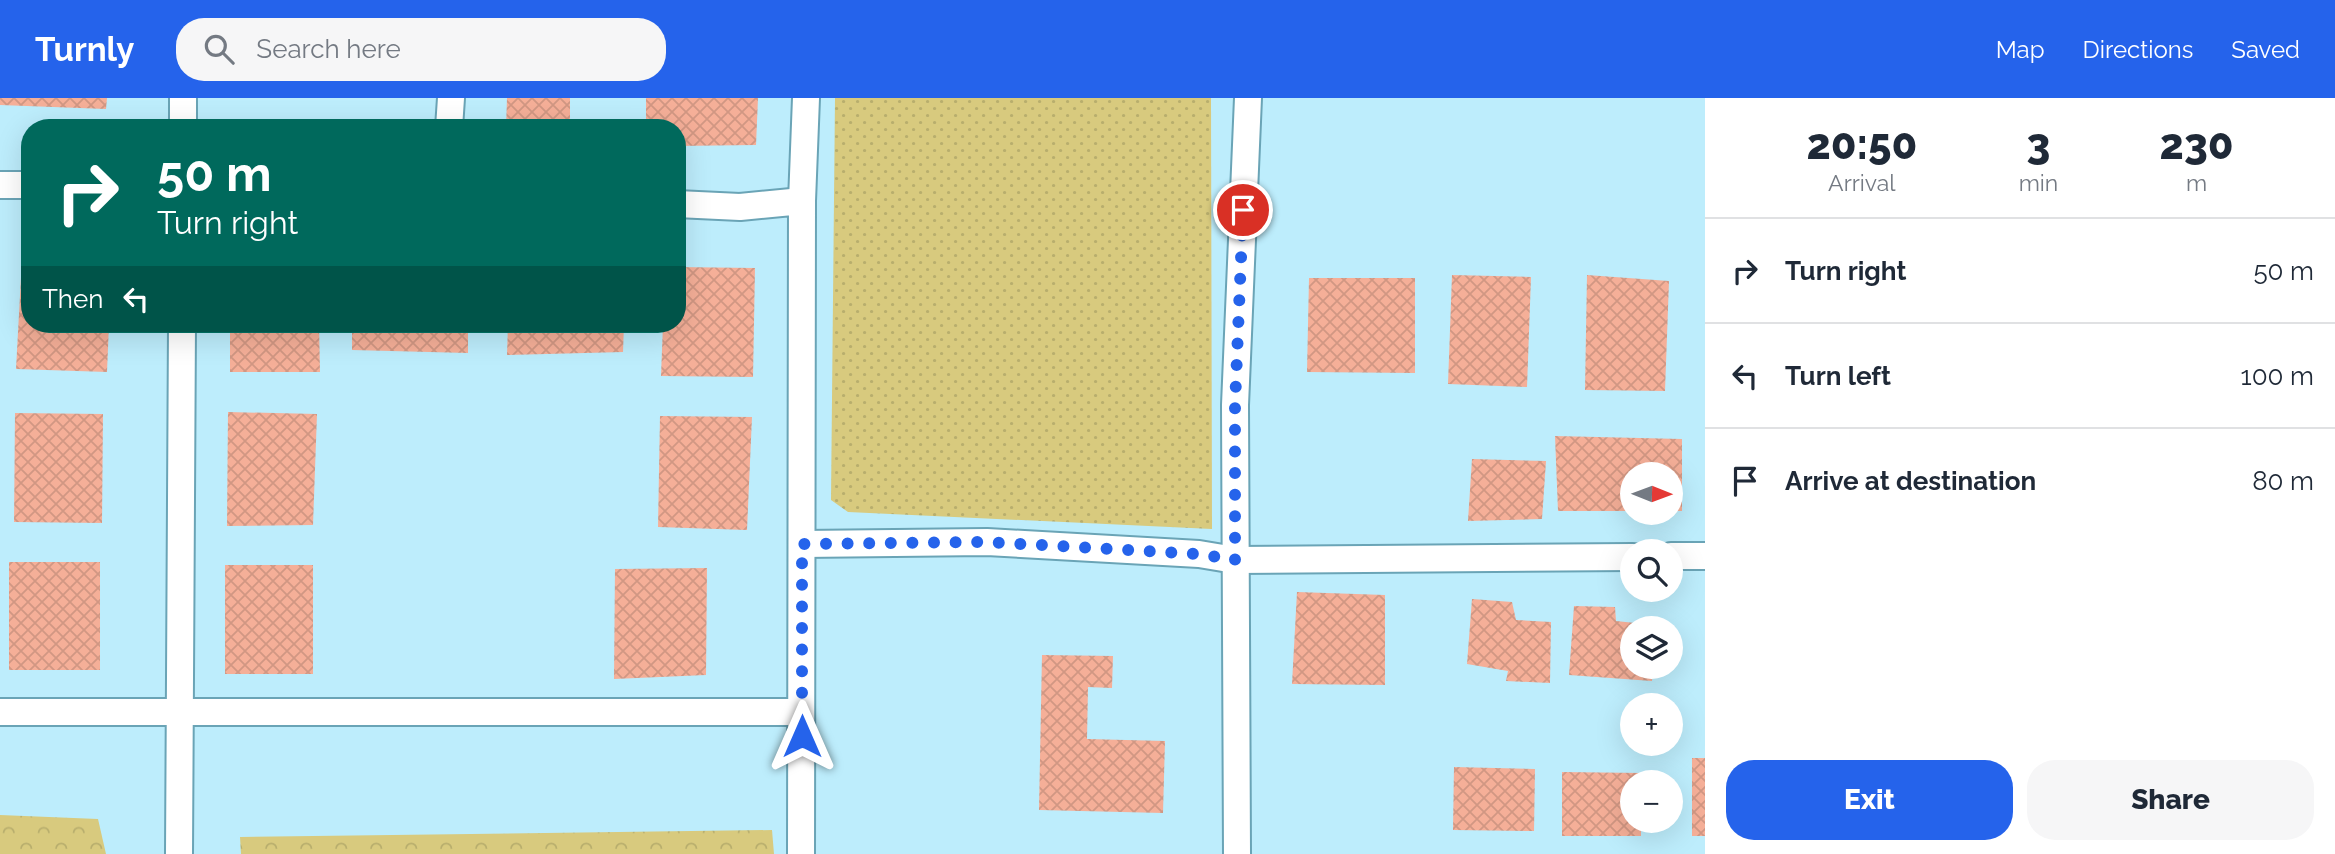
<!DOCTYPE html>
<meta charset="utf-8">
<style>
body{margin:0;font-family:Raleway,sans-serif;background:#f6f6f7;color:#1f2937;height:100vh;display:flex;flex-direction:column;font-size:26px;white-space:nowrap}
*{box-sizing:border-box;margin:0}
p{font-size:23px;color:#747a83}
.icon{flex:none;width:38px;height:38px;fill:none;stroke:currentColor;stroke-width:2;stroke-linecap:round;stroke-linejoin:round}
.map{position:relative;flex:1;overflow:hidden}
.sheet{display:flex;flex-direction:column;background:#fff;width:630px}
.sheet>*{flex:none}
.guide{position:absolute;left:21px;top:21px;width:665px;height:214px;border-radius:28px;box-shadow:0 7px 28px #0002;background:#00695c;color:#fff;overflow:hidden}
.needle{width:46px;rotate:91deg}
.buttons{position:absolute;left:1620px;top:364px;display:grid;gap:14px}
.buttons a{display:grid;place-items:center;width:63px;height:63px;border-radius:50%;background:#fff;box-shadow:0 7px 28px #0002;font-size:35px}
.pin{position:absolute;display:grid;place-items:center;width:60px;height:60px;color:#fff;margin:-30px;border:4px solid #fff;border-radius:50%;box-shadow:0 2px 7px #0007}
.me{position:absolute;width:77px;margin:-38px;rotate:0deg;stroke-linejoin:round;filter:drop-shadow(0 0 5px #0008)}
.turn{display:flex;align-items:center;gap:24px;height:147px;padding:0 21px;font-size:32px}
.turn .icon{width:91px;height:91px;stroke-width:2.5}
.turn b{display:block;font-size:49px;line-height:60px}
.then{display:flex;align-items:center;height:66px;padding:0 21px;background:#0003;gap:14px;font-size:26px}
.eta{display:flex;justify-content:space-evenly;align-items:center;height:119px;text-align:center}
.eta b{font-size:42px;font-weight:800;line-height:49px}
.primary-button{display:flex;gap:14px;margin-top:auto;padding:14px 21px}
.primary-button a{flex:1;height:80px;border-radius:28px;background:#2563eb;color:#fff;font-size:28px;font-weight:800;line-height:80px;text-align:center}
.primary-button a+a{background:#f6f6f7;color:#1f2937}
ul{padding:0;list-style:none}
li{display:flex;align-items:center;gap:21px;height:105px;padding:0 21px;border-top:2px solid #e0e1e3}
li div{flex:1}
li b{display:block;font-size:26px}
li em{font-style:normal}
header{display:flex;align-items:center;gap:42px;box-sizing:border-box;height:98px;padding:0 35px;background:#2563eb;color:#fff}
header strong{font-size:33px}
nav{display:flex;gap:38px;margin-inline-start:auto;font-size:24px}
.search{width:490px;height:63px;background:#f6f6f7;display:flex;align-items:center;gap:18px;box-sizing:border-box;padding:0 24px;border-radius:28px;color:#747a83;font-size:26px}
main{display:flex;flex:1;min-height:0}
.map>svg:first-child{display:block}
</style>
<header>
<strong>Turnly</strong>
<div class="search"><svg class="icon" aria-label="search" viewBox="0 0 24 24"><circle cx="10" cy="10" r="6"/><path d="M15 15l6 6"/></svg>Search here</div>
<nav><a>Map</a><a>Directions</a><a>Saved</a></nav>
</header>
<main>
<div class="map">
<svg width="1705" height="756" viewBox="0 0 1705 756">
<defs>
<pattern id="forest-crowns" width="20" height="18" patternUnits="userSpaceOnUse" patternTransform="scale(1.75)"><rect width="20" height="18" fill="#d8ca7e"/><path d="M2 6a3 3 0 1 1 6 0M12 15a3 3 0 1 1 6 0" fill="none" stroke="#b8ae6d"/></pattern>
<pattern id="park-dots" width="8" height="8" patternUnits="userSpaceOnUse" patternTransform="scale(1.75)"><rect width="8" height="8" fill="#d8ca7e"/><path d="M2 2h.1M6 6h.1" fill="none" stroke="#b8ae6d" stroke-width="1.8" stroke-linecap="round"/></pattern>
<pattern id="building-cross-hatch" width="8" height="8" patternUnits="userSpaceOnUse" patternTransform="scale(1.75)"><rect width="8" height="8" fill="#f5af98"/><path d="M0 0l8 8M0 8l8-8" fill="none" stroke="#d19783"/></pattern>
</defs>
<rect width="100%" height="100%" fill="#bdedfc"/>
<g fill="url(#forest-crowns)">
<polygon points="0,717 98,721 106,756 0,756"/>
<polygon points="772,732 774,756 241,756 240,739"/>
</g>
<polygon fill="url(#park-dots)" points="835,0 1211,0 1212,431 848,414 831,402"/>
<g fill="url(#building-cross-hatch)">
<polygon points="0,0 107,0 106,11 0,7"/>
<polygon points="507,0 570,0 570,30 506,30"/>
<polygon points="646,0 758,0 756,47 677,48 677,30 646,30"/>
<polygon points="22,161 30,161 30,226 109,226 107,274 16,271"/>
<polygon points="677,169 755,170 753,279 661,278 663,226 677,226"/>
<polygon points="1452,177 1531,179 1527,289 1448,286"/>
<polygon points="1587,177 1669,183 1665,293 1585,292"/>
<polygon points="1309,180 1415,180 1415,275 1307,274"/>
<polygon points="230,226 319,226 320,274 230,274"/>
<polygon points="352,226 468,226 468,255 352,252"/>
<polygon points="508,226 624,226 623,254 507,257"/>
<polygon points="228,314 317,316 313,427 227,428"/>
<polygon points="15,315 103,316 102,425 14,424"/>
<polygon points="660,318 752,319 747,432 658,429"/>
<polygon points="1555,338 1682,341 1682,413 1671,413 1671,376 1633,376 1633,413 1558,413"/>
<polygon points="1472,361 1546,363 1542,421 1468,423"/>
<rect x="9" y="464" width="91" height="108"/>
<rect x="225" y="467" width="88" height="109"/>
<polygon points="707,470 706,577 614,581 615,471"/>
<polygon points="1297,494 1385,497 1385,587 1292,586"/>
<polygon points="1472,501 1512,504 1516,522 1551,524 1550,585 1506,583 1508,573 1467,566"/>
<polygon points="1574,508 1615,509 1616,523 1654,527 1654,530 1633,530 1633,569 1653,569 1652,583 1569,577"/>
<polygon points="1042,557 1113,558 1112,590 1088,589 1087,641 1165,643 1163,715 1039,712"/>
<rect x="1692" y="660" width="13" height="78"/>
<polygon points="1454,669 1535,671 1534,733 1453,732"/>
<polygon points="1562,674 1642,675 1642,684 1633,684 1633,723 1641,723 1641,738 1562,738"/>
</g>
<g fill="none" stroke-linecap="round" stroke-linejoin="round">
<g stroke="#6aa4b6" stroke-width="30">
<g id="street">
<polyline points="183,30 183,0"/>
<polyline points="449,30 451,0"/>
<polyline points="0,87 30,87"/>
<polyline points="802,103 806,0"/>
<polyline points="677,106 740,109 802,103 801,756"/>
<polyline points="802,446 987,444 1199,456 1235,462 1633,459"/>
<polyline points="1671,458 1705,458"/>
<polyline points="0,614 801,614"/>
<polyline points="179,756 182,226"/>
<polyline points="1237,756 1235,307 1248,0"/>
</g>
</g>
<use href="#street" stroke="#fff" stroke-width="26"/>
</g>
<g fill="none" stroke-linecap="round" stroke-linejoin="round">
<polyline stroke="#2563eb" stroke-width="12" stroke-dasharray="0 21.6" points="802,638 802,446 987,444 1199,456 1235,462 1235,307 1243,112"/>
</g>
</svg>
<div class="buttons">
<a><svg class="needle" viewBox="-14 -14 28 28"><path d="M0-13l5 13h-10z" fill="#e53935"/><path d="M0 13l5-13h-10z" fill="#747a83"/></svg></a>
<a><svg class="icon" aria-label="search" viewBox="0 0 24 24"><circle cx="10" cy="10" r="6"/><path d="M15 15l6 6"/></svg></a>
<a><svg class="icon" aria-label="layers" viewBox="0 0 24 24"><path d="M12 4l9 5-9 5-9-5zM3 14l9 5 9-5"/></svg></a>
<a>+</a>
<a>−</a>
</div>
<div class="pin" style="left:1243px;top:112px;background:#d93025"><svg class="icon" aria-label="arrive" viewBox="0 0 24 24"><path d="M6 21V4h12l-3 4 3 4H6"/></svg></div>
<svg class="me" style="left:802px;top:638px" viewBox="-20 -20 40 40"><path d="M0-17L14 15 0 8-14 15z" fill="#2563eb" stroke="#fff" stroke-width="4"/></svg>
<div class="guide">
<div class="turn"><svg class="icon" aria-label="right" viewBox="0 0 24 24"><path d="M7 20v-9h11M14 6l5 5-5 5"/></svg><div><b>50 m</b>Turn right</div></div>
<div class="then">Then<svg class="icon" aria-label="left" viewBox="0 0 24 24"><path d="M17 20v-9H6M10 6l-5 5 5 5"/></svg></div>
</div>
</div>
<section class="sheet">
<div class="eta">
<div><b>20:50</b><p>Arrival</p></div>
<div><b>3</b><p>min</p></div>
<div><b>230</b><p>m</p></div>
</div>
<ul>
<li><svg class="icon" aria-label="right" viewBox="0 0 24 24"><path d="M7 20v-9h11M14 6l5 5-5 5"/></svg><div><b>Turn right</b></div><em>50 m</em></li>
<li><svg class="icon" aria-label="left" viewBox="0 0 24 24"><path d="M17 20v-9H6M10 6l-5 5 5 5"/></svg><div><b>Turn left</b></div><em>100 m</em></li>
<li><svg class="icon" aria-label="arrive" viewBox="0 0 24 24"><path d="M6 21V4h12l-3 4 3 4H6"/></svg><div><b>Arrive at destination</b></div><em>80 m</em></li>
</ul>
<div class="primary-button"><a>Exit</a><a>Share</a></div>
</section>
</main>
